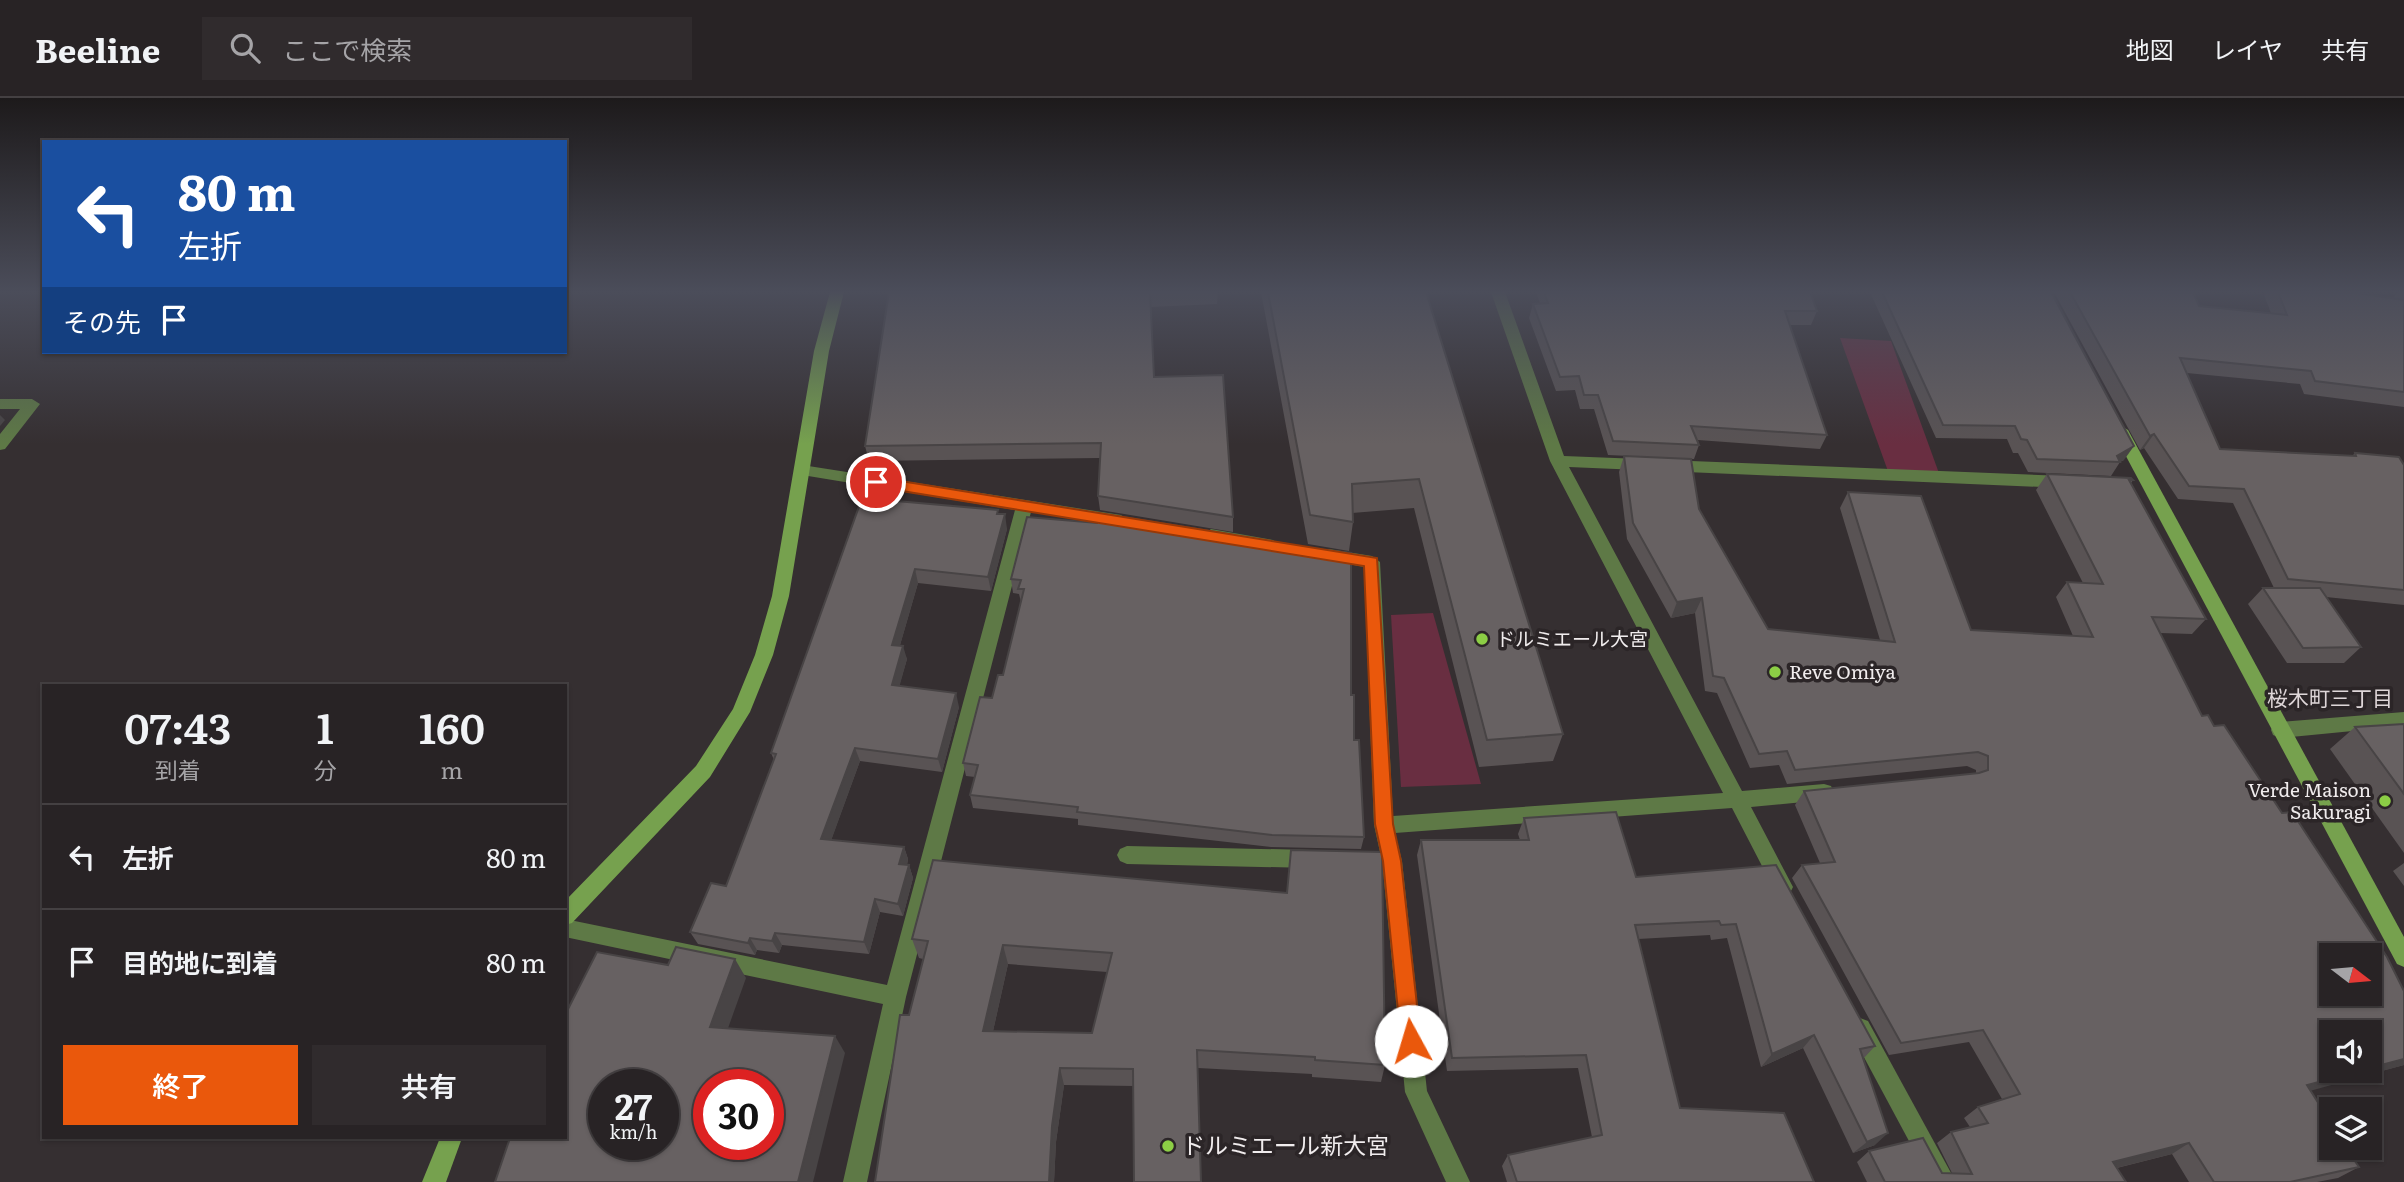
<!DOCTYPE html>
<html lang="ja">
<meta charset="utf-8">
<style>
body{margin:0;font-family:Literata,"Noto Sans JP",serif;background:#302b2d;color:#f1f3f6;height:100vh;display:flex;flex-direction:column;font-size:26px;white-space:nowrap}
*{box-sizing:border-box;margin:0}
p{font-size:23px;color:#a5a4a7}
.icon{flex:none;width:38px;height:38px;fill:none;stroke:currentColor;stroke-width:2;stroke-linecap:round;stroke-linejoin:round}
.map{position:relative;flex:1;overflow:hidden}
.sheet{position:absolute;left:42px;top:586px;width:525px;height:455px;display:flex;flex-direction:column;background:#282325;border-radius:0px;box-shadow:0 2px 5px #0004,0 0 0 2px #444042}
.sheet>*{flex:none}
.guide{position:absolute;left:42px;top:42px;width:525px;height:214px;border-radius:0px;box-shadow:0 2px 5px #0004,0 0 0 2px #444042;background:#1a4fa0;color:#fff;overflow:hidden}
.needle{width:46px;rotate:106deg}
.buttons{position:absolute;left:2319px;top:845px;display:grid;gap:14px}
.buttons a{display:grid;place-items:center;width:63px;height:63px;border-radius:0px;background:#282325;box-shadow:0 2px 5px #0004,0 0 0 2px #444042;font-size:35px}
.speed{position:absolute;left:588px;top:971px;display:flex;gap:14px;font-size:35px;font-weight:700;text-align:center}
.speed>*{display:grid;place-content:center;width:91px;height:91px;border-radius:50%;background:#282325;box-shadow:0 2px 5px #0004,0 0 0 2px #444042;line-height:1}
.speed small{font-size:18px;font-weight:400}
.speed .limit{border:10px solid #d22;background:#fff;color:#111}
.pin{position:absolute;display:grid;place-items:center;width:60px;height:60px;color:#fff;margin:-30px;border:4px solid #fff;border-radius:50%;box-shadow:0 2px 7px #0007}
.me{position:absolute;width:77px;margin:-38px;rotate:354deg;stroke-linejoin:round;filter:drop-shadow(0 0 5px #0008)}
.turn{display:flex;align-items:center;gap:24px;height:147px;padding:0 21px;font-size:32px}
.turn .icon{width:91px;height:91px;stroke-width:2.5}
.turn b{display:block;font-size:49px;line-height:60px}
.then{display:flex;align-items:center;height:66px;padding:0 21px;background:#0003;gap:14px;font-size:26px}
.eta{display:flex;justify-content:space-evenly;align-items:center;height:119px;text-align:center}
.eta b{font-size:42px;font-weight:600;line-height:49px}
.cta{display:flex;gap:14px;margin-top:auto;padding:14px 21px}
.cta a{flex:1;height:80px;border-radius:0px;background:#ea580c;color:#fff;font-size:28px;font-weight:600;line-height:80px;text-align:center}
.cta a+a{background:#302b2d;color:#f1f3f6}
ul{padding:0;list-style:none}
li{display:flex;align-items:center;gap:21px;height:105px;padding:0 21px;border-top:2px solid #444042}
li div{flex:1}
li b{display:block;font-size:26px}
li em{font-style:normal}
header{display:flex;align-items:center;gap:42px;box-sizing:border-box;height:98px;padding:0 35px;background:#282325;border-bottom:2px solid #444042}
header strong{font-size:33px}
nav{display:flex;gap:38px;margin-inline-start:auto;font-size:24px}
.search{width:490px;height:63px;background:#302b2d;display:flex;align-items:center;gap:18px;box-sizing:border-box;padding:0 24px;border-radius:0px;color:#a5a4a7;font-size:26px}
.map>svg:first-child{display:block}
</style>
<header>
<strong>Beeline</strong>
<div class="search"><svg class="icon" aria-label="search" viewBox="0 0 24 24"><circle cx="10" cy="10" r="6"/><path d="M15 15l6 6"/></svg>ここで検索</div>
<nav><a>地図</a><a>レイヤ</a><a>共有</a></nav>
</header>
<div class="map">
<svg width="2404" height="1084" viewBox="0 0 2404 1084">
<rect width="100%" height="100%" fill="#352f31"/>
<g fill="#692e41">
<polygon points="1840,240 1891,243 1940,378 1889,376"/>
<polygon points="1433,515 1481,686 1401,689 1391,517"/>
</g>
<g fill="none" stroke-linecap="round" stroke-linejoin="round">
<g fill="#5e7946" fill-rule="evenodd">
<polygon points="1491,194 1505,194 1564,358 2065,378 2073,384 2065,390 1569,369 1742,693 1824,686 1831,688 1834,694 1831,700 1824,702 1751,709 1793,789 1790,795 1783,798 1776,795 1732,710 1395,735 1402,763 1427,993 1470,1084 1446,1084 1405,994 1382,763 1374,727 1364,469 1323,461 1321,457 1323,453 1329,451 1372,458 1380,464 1393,718 1723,695 1550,363"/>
<polygon points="0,301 32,301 40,306 5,351 0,352 0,336 20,311 0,311"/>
<polygon points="802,367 1121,417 1129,423 1121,429 1031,414 906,899 867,1084 843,1084 883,906 565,839 565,821 887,887 1015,412 796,376 794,372"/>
<polygon points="1211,431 1273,442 1281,448 1273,454 1205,441 1203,437"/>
<polygon points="2404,614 2404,628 2280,640 2273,637 2271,632 2273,627 2280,624"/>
<polygon points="1127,748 1311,752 1318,755 1321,761 1318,767 1311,770 1127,766 1120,763 1117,757 1120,751"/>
<polygon points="1860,920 1868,923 1956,1084 1931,1084 1852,937 1849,930 1852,923"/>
</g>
<g fill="#76a14e" fill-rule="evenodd">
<polygon points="830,194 844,194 829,253 789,498 773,557 750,614 710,679 572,825 565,827 565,803 696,668 733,611 755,557 772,498 814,253"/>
<polygon points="2120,327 2128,332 2404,839 2404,869 2397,866 2112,332"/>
<polygon points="440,1040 462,1040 446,1084 422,1084"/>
</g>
</g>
<g fill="#595354" fill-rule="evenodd">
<polygon points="889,194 1218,194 1217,206 1150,209 1152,265 1154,279 1233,419 1233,434 1100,412 1098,398 1100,360 869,363 865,348"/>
<polygon points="1261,194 1426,194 1563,636 1553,663 1479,669 1414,410 1352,415 1353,424 1349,453 1308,446"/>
<polygon points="1536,194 1810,194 1817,213 1811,227 1790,227 1827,337 1820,351 1698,342 1699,347 1694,361 1608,357 1594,311 1580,311 1575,292 1556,293 1529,220 1533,206 1540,205"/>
<polygon points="1870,194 2051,194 2124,362 2120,364 2111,378 2028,374 2018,355 2013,355 2007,341 1936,340"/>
<polygon points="2054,194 2193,194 2199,208 2271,215 2264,197 2266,194 2350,194 2393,200 2398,194 2404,194 2404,309 2304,296 2300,286 2187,275 2220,351 2352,358 2355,355 2404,367 2404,507 2326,499 2361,549 2344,565 2287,565 2248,506 2263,490 2274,490 2233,405 2178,401 2144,350 2140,352"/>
<polygon points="1624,358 1699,411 1768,531 1880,542 1840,410 1848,394 1971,532 2073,538 2056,499 2067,484 2083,485 2036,392 2047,376 2133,382 2131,385 2206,521 2192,536 2160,535 2202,618 2214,628 2282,715 2404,893 2404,967 2310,992 2359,1069 2338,1080 2317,1084 2189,1084 2172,1056 2117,1070 2126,1084 1867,1084 1857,1064 1869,1053 1942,1075 1952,1075 1937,1045 1951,1034 1970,1029 1964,1020 1978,1009 2002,1001 1969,944 1889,957 1792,780 1802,767 1820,765 1795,707 1804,693 1976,676 1976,672 1967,668 1787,686 1779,667 1750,670 1717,595 1705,593 1695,515 1671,520 1627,441 1619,374"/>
<polygon points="862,400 999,416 1007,431 991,493 918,485 900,547 907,561 899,588 959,609 942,674 860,663 831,742 904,749 908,761 907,767 909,767 913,780 903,818 880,814 869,856 782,847 779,855 757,852 755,857 698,846 690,834 726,788 774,662 771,655"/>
<polygon points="1235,442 1351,597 1354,642 1364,739 1361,751 1271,749 1078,727 1078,721 973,710 970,697 975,679 966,678 963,665 1003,577 1021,504 1019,496 1013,495 1011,481"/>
<polygon points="2404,626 2404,755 2330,651 2355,629"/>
<polygon points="1524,720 1636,779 1776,767 1875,948 1864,960 1875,1047 1853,1055 1803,950 1761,969 1727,840 1711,842 1710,837 1638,841 1680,1010 1814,1084 1507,1084 1502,1068 1508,1057 1592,1039 1578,970 1447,973 1417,757 1421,742 1520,742 1518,736"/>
<path d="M933,762L1385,967L1381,984L1312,979V976L1198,970L1134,988L1064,987L1056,1044L1054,1084H875L909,917L923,861L919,860L912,841ZM1008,866L1107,874L1092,935L993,933Z"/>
<polygon points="2404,765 2404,788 2393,773"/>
</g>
<g fill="#484445">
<polygon points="0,317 5,322 0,328"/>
<polygon points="2154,336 2144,350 2140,352 2150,338"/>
<polygon points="2134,348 2124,362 2119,364 2117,358"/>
<polygon points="1005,416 1007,431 991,493 988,479"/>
<polygon points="915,471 918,485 896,561 892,547"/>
<polygon points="1702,500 1695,515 1671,520 1677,504"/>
<polygon points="903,548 907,561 896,601 892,587"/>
<polygon points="956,595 959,609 942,674 938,661"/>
<polygon points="855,650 860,663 827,754 821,741"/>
<polygon points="904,749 908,761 904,779 899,766"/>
<polygon points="909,767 913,780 903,818 898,806"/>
<polygon points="875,801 880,814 869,856 864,844"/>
<polygon points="775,835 782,847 779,855 772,843"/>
<polygon points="750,840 757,852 755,857 748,845"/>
<polygon points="1003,847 1008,866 989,951 983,933"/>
<polygon points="735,861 746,880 722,947 710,929"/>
<polygon points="1814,937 1803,950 1761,969 1772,956"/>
<polygon points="835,938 845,955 813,1084 798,1084"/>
<polygon points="2404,961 2404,967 2288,999 2307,987 2360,973 2370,973 2370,970"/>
<polygon points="1060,970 1064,987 1056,1044 1054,1084 1049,1084 1052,1028"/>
<polygon points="1888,1035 1875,1047 1853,1055 1867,1044"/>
<polygon points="2189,1045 2172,1056 2096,1075 2113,1064"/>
</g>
<g fill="#676162" stroke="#484445" stroke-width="2" fill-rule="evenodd">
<polygon points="889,194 1151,194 1150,194 1154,279 1223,277 1233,419 1098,398 1101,345 865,348"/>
<polygon points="1268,194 1426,194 1563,636 1487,642 1419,381 1352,386 1353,424 1310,417"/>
<polygon points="1544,194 1810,194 1817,213 1785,213 1827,337 1691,328 1699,347 1613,343 1598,297 1584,297 1579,278 1560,279 1533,206 1548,205"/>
<polygon points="1882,194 2051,194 2134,348 2117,358 2120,364 2037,361 2027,342 2021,341 2015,328 1943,327"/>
<polygon points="2070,194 2193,194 2199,208 2287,217 2278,194 2350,194 2404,202 2404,294 2315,283 2311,273 2180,260 2220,351 2356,358 2355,355 2399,359 2404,367 2404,492 2288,481 2244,391 2189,388 2154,336 2150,338"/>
<path d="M1624,358L1691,361L1699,411L1768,531L1895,544L1848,394L1921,398L1971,532L2093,539L2067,484L2103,486L2047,376L2131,380L2133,382H2129L2206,521L2152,519L2202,618L2208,617L2214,628L2224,627L2282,715L2292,714L2387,859L2404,893V961L2370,970V934H2331V973H2360L2307,987L2331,1025V1050H2346L2359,1069L2290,1084H2214L2189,1045L2113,1064L2126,1084H1885L1869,1053L1923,1040L1942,1075L1972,1076L1951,1034L1988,1025L1978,1009L2020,996L1983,932L1901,945L1802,767L1835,764L1804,693L1979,675L1988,672V658L1978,654L1795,672L1787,653L1759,656L1724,580L1713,578L1702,500L1677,504L1633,425ZM2331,858H2370V896H2331Z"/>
<polygon points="862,400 998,412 997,416 1005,416 988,479 915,471 892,547 903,548 892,587 956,595 938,661 855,650 821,741 904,749 899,766 909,767 898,806 875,801 864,844 775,835 772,843 750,840 748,845 690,834 711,785 726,788 776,656 771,655"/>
<polygon points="1097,415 1234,437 1235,442 1351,455 1351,597 1354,597 1354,642 1359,642 1364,739 1272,737 1077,714 1078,709 970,697 978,667 963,665 980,599 992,600 998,577 1003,577 1024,491 1018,491 1021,482 1011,481 1027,419 1097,425"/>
<polygon points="2263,490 2320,490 2361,549 2303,550"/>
<polygon points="2404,626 2404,696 2355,629"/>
<polygon points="1616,714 1636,779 1776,767 1875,948 1860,951 1888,1035 1867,1044 1814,937 1772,956 1736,826 1721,827 1719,823 1635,827 1680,1010 1784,1015 1814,1084 1517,1084 1508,1057 1602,1037 1586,957 1452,960 1421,742 1529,742 1524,720"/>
<path d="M1291,752L1382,754L1385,967L1315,962V959L1197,952L1201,1084H1134L1133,971L1060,970L1052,1028L1049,1084H875L900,917H909L928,843L912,841L933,762L1287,795ZM1003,847L1112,855L1092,935L983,933Z"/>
<path d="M676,849L735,861L710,929L835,938L798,1084H495L510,1040H565V917L597,854L668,867ZM604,987H663V1046H604ZM709,987H768V1046H709Z"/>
</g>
<linearGradient id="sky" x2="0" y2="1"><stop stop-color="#1d1a1b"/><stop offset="0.56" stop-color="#4b4d5a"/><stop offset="1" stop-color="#4b4d5a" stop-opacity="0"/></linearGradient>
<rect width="2404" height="346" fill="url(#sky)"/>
<polygon fill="#ea580c" stroke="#983908" stroke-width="2" points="876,379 1377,460 1393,726 1401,763 1421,943 1418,950 1411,953 1404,950 1401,943 1383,763 1375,726 1364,468 871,388 869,384 871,381"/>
<g fill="#8cce45" stroke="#2b2527" stroke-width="2.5">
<circle cx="1482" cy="541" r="7"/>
<circle cx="1775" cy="574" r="7"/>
<circle cx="2385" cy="703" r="7"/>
<circle cx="1168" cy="1048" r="7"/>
</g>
<g text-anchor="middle" stroke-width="7" stroke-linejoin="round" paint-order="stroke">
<g font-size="19" fill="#f0eced" stroke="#2b2527" text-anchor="start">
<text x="1496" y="548">ドルミエール大宮</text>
<text x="1789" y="581">Reve Omiya</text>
<text x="2371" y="699" text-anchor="end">Verde Maison<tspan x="2371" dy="22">Sakuragi</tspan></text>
</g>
<g font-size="21" fill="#ded6d8" stroke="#2b2527">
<text x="2330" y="608">桜木町三丁目</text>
</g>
<g font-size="23" fill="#f0eced" stroke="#2b2527" text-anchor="start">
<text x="1182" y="1056">ドルミエール新大宮</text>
</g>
</g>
</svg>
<div class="buttons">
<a><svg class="needle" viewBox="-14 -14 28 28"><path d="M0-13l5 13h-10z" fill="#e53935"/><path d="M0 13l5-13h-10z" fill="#a5a4a7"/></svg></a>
<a><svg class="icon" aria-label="sound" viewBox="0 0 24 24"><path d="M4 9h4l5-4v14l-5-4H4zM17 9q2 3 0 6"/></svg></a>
<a><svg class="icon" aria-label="layers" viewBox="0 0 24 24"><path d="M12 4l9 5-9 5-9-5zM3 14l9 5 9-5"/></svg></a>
</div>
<div class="speed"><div>27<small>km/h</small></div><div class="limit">30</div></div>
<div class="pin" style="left:876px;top:384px;background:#d93025"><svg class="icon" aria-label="arrive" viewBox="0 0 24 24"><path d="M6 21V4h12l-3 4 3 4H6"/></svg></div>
<svg class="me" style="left:1411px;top:943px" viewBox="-20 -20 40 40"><circle r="19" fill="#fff"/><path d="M0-13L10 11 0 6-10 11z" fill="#ea580c"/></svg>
<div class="guide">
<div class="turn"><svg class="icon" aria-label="left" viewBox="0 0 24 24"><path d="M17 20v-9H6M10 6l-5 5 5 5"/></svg><div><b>80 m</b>左折</div></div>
<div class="then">その先<svg class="icon" aria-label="arrive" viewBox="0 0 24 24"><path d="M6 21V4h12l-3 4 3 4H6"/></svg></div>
</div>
<section class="sheet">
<div class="eta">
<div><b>07:43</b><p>到着</p></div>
<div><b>1</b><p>分</p></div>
<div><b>160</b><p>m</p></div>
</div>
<ul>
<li><svg class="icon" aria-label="left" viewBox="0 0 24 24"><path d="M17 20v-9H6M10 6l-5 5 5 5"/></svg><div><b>左折</b></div><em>80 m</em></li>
<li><svg class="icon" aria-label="arrive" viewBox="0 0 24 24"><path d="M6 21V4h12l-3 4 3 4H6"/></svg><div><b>目的地に到着</b></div><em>80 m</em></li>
</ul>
<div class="cta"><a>終了</a><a>共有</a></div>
</section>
</div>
